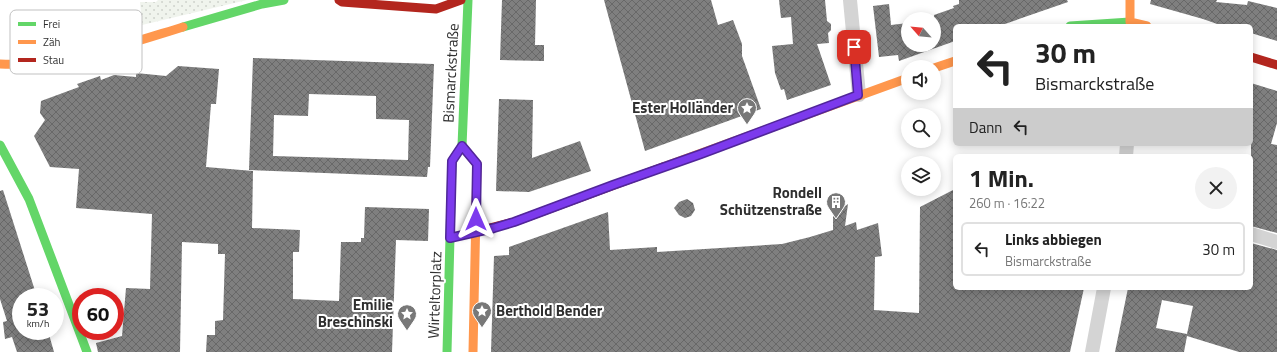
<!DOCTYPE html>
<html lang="de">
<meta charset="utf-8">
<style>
body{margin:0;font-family:"Titillium Web",sans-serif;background:#f2f2f2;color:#222;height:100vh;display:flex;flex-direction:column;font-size:15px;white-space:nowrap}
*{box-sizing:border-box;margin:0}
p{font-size:13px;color:#767676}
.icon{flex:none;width:22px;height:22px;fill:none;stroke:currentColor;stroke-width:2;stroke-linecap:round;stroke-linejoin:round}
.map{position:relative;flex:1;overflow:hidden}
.side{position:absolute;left:953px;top:154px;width:300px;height:136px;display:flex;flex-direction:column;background:#fff;border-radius:6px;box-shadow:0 2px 10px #0003}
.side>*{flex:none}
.hud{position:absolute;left:953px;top:24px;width:300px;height:122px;border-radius:6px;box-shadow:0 2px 10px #0003;background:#fff;color:#222;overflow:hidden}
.needle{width:26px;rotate:297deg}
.buttons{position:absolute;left:901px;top:12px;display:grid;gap:8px}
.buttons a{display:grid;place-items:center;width:40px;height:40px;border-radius:50%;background:#fff;box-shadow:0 2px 10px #0003;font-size:20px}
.speed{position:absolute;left:12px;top:288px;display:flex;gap:8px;font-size:20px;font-weight:700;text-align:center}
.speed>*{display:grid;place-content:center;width:52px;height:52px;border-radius:50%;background:#fff;box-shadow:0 2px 10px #0003;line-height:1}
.speed small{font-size:10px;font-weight:400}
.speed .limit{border:6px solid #d22;background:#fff;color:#111}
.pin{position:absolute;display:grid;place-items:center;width:34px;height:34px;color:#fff;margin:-17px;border-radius:8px;box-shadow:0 2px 6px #0006}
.me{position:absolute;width:44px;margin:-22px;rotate:0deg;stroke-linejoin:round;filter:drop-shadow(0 0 3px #0008)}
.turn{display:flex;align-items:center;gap:14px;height:84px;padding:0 16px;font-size:18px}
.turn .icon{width:52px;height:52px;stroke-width:2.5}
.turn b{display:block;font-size:28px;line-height:34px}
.then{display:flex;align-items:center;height:38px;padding:0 16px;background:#0003;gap:8px;font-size:15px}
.round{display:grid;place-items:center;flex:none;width:42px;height:42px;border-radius:21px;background:#f2f2f2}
.head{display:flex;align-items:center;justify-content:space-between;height:68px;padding:0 16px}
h1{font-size:24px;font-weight:700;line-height:30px}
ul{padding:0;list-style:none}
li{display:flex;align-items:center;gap:12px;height:54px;margin:0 8px 6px;padding:0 8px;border:2px solid #e0e0e0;border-radius:6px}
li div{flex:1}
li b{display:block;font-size:15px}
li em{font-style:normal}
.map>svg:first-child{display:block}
</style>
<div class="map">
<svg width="1277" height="352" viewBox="0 0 1277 352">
<defs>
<pattern id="park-dots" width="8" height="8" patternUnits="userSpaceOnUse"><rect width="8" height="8" fill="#f0f4ed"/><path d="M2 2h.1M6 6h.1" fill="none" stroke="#ced2cc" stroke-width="1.8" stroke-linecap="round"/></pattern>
<pattern id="building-cross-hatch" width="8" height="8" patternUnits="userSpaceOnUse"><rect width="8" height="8" fill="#7f7f7f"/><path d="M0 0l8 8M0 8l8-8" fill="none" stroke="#686868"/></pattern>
</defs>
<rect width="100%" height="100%" fill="#fff"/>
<polygon fill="url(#park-dots)" points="158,0 247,0 142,25 140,2 156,2"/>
<g fill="url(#building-cross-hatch)" fill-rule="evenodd">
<polygon points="502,0 536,0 535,45 544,45 544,61 500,60"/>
<polygon points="604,0 711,0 718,25 733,20 742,44 742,56 761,109 645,151"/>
<polygon points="779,0 825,0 827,21 831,24 831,30 828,33 829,43 817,44 831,85 787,100 784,89 781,90 775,73 772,46 793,44 791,17 781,18"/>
<polygon points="959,0 1067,0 1068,2 999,26 955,26 955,41 899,61 898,55 879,57 873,6 889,4 891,25 908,23 908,45 934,45 934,15 954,8 953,6 959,4"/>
<polygon points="1151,0 1217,0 1216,2 1247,5 1248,1 1277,8 1277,41 1251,33 1251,26 1223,26 1203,19 1150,4"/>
<path d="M253,58L434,64L430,167H428L427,177L249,170ZM309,94L376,96V119L409,120L408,160L273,156L274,115L308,116Z"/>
<polygon points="178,66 219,69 216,104 211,104 206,167 253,171 252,228 300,230 299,252 293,252 293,299 339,301 341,242 361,242 361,238 364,238 365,207 429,209 428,241 396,240 392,352 206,352 207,335 215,335 215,321 223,320 225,254 218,254 218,244 182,242 180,352 98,352 96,343 122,336 126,288 150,289 152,214 76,208 79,169 50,167 34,136 45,120 40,113 41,101 79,87 77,84 100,76 101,80 114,75 136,77 136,73 166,76"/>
<polygon points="1251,83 1277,91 1277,123 1271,144 1277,145 1277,233 1251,226"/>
<polygon points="499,99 533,100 532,158 580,141 591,171 529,192 496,191"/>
<polygon points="955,189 955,288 1084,288 1070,352 491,352 494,256 509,255 509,247 608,212 610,250 657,247 657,252 782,244 810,237 833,230 833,217 835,213 848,204 845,226 856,222 857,230 878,223 882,256 875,257 874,310 919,313 920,207"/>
<polygon points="3,190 37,297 21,297 21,331 48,331 54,352 17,352 12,337 5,339 3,322 7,321 0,299 0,191"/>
<polygon points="687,199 693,203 695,210 691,216 685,218 679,215 674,208 679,202"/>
<path d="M1251,243L1277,250V352H1239L1187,336L1184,352H1115L1128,288H1251ZM1162,300L1193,306L1187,334L1156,328Z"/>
</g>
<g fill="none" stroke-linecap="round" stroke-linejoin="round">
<g stroke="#d4d4d4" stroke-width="14">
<polyline points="850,0 859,95"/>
<polyline points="1126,156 1127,144"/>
<polyline points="1251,234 1277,242"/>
<polyline points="1092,352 1104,288"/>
</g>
<g stroke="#63d668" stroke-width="9">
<polyline points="1070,26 1130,22"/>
<polyline points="183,27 262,4 284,0"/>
<polyline points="0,145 29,199 87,352"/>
<polyline points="447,352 452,161 462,146 468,0"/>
</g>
<g stroke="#ff974d" stroke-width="9">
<polyline points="1130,0 1130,22 1147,26"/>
<path d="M0,64C63,67 124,45 183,27"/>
<polyline points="934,68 955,61"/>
<polyline points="462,146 477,164 473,352"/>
<polyline points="663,167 908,78"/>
</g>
<g stroke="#b3261e" stroke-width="9">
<polyline points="339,0 342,2 436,9 461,0"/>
<polyline points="1251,57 1277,65"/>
<polyline points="450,238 514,222 663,167"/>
</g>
</g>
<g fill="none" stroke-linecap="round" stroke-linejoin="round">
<g stroke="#51269a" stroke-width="10">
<polyline id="route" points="476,219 477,164 462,146 452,161 450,238 494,228 514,222 613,185 701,154 858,95 854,47"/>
</g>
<use href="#route" stroke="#7c3aed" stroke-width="7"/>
</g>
<defs>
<g id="sight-pin" transform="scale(1)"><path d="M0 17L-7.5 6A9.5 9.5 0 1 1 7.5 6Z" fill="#787878" stroke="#fff"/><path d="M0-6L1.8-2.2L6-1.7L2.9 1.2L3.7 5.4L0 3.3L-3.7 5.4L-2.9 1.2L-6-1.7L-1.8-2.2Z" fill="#fff"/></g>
<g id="building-pin" transform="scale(1)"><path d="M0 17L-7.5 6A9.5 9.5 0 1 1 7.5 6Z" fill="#787878" stroke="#fff"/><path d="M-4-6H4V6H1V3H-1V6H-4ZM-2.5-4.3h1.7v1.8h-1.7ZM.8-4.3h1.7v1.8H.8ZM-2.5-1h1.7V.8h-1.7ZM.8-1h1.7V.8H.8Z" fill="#fff"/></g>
</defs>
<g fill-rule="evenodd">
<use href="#sight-pin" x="747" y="108"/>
<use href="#building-pin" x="836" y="202"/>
<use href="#sight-pin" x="482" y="311"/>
<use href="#sight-pin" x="407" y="314"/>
</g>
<g text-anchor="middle" stroke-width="4" stroke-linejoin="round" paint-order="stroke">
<g font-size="15" fill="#2f2f2f" stroke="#fff">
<text transform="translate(451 73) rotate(-87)" y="5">Bismarckstraße</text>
<text transform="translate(435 295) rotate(-88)" y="5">Wirteltorplatz</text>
</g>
<g font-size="15" font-weight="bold" fill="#2f2f2f" stroke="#fff" text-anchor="end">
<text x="733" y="113">Ester Holländer</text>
<text x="822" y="198">Rondell<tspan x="822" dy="17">Schützenstraße</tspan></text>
<text x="393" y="310">Emilie<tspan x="393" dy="17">Breschinski</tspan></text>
<text x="496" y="316" text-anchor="start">Berthold Bender</text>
</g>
</g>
<rect x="10" y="10" width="132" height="64" rx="6" fill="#fff" stroke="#c1c1c1" stroke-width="1"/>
<rect x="18" y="22" width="18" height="4" fill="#63d668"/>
<rect x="18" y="40" width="18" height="4" fill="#ff974d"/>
<rect x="18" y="58" width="18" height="4" fill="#b3261e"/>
<g font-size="11" fill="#2f2f2f">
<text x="43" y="28">Frei</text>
<text x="43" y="46">Zäh</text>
<text x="43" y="64">Stau</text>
</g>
</svg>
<div class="buttons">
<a><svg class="needle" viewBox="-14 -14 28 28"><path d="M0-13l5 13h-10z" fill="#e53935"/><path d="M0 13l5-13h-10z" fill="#767676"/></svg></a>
<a><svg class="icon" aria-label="sound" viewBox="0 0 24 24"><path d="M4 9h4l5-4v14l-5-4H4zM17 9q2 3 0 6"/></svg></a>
<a><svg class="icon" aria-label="search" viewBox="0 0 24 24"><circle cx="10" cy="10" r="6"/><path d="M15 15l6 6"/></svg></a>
<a><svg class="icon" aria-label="layers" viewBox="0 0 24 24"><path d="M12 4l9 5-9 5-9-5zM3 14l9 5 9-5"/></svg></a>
</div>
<div class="speed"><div>53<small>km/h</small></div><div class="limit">60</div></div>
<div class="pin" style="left:854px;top:47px;background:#d93025"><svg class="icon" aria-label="arrive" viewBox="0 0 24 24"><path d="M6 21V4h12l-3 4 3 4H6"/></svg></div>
<svg class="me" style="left:476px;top:219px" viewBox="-20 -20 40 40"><path d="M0-17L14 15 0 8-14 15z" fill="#7c3aed" stroke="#fff" stroke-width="4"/></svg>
<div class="hud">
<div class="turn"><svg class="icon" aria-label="left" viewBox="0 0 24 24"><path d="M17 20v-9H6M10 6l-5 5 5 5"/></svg><div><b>30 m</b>Bismarckstraße</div></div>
<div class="then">Dann<svg class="icon" aria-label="left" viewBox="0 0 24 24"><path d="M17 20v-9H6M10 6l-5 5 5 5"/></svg></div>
</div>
<section class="side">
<div class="head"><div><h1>1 Min.</h1><p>260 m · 16:22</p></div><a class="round"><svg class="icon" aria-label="close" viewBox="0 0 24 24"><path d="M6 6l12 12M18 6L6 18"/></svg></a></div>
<ul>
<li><svg class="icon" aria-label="left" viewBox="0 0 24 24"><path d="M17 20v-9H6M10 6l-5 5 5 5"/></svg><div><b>Links abbiegen</b><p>Bismarckstraße</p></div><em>30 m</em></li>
</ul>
</section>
</div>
